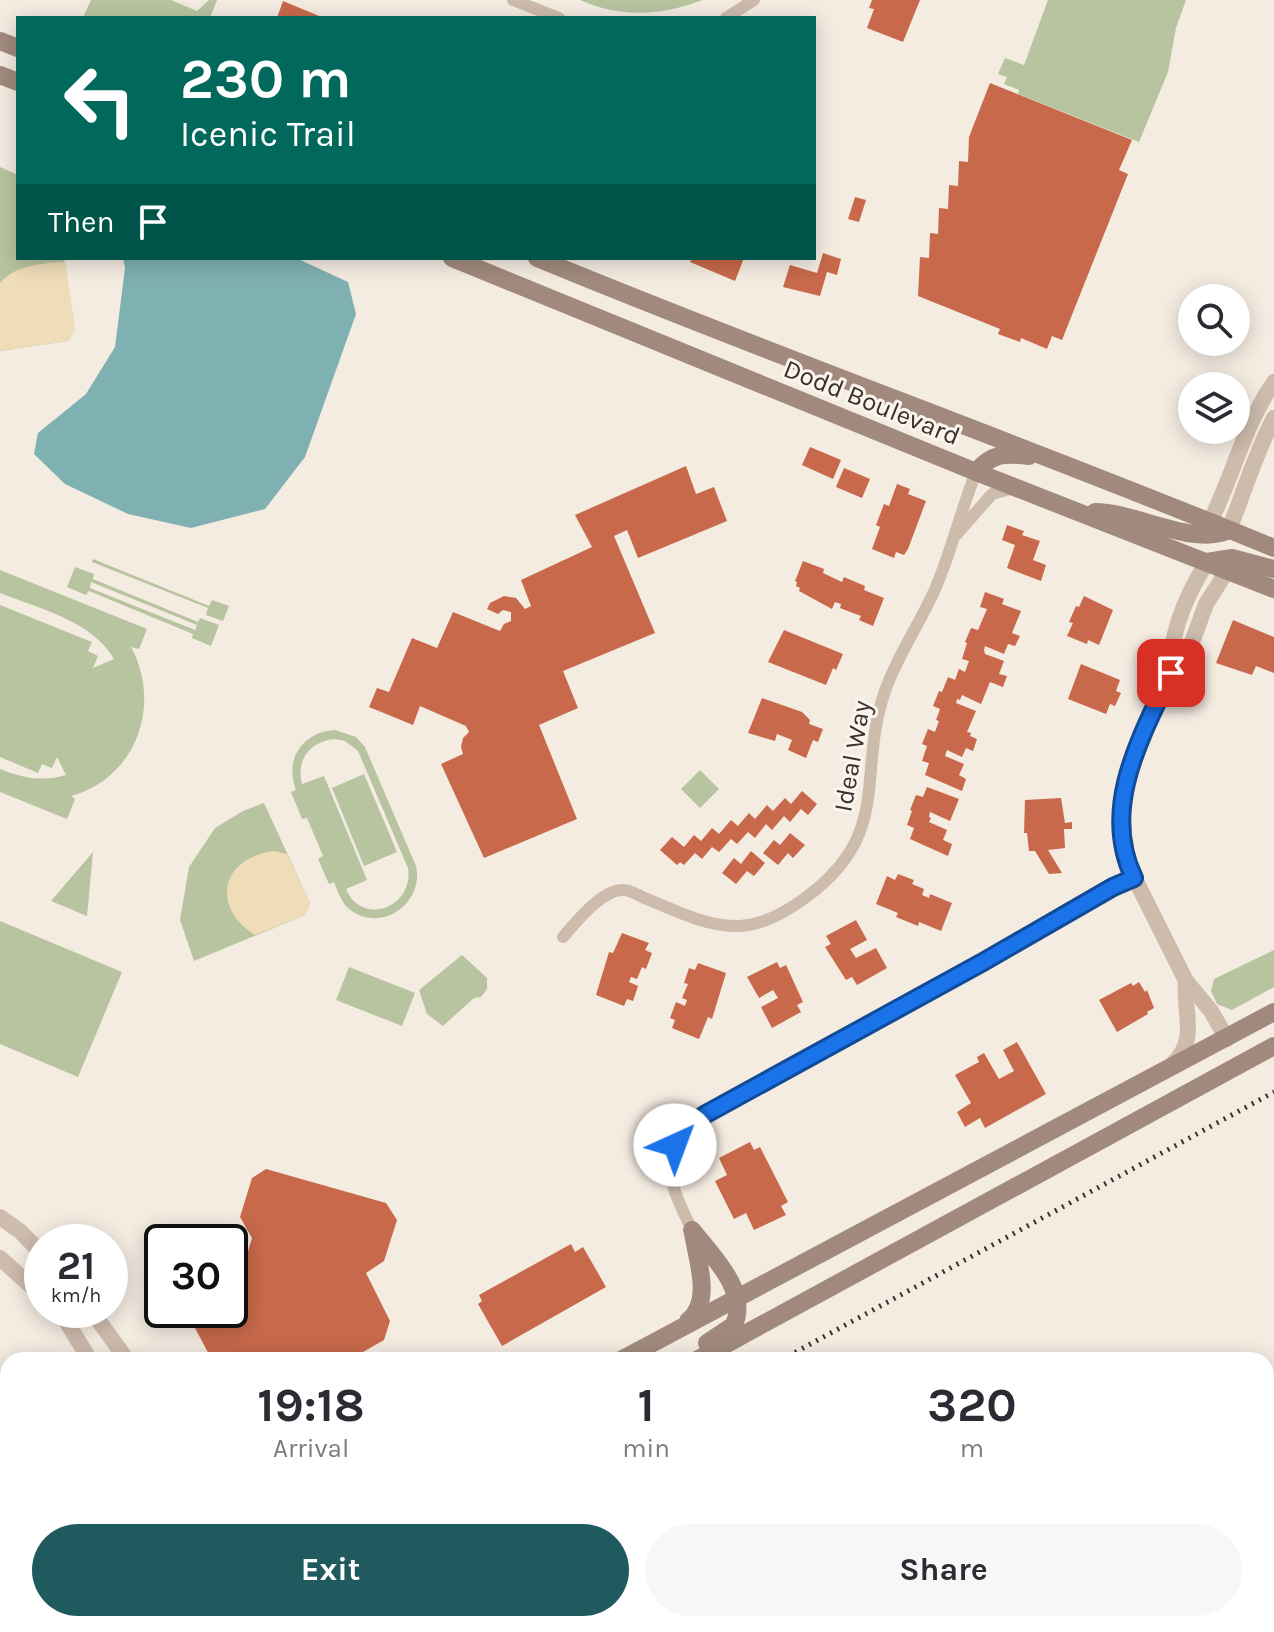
<!DOCTYPE html>
<style>
body{margin:0;font-family:Karla,sans-serif;background:#f7f7f7;color:#2b2b33;height:100vh;display:flex;flex-direction:column;font-size:30px;white-space:nowrap}
*{box-sizing:border-box;margin:0}
p{font-size:26px;color:#7c7c81}
.icon{flex:none;width:44px;height:44px;fill:none;stroke:currentColor;stroke-width:2;stroke-linecap:round;stroke-linejoin:round}
.map{position:relative;flex:1;overflow:hidden}
.sheet{position:absolute;left:0px;top:1352px;width:1274px;height:280px;display:flex;flex-direction:column;background:#fff;border-radius:24px 24px 0 0;box-shadow:0 4px 20px #0003}
.sheet>*{flex:none}
.guide{position:absolute;left:16px;top:16px;width:800px;height:244px;border-radius:0px;box-shadow:0 4px 20px #0003;background:#00695c;color:#fff;overflow:hidden}
.fabs{position:absolute;left:1178px;top:284px;display:grid;gap:16px}
.fabs a{display:grid;place-items:center;width:72px;height:72px;border-radius:50%;background:#fff;box-shadow:0 4px 20px #0003;font-size:40px}
.speed{position:absolute;left:24px;top:1224px;display:flex;gap:16px;font-size:40px;font-weight:700;text-align:center}
.speed>*{display:grid;place-content:center;width:104px;height:104px;border-radius:50%;background:#fff;box-shadow:0 4px 20px #0003;line-height:1}
.speed small{font-size:20px;font-weight:400}
.speed .limit{border:4px solid #111;border-radius:12px;background:#fff;color:#111}
.pin{position:absolute;display:grid;place-items:center;width:68px;height:68px;color:#fff;margin:-34px;border-radius:16px;box-shadow:0 4px 12px #0006}
.me{position:absolute;width:88px;margin:-44px;rotate:43deg;stroke-linejoin:round;filter:drop-shadow(0 0 6px #0008)}
.turn{display:flex;align-items:center;gap:28px;height:168px;padding:0 32px;font-size:36px}
.turn .icon{width:104px;height:104px;stroke-width:2.5}
.turn b{display:block;font-size:56px;line-height:68px}
.then{display:flex;align-items:center;height:76px;padding:0 32px;background:#0003;gap:16px;font-size:30px}
.eta{display:flex;justify-content:space-evenly;align-items:center;height:136px;text-align:center}
.eta b{font-size:48px;font-weight:700;line-height:56px}
.action{display:flex;gap:16px;margin-top:auto;padding:16px 32px}
.action a{flex:1;height:92px;border-radius:48px;background:#1f5a5e;color:#fff;font-size:32px;font-weight:700;line-height:92px;text-align:center}
.action a+a{background:#f7f7f7;color:#2b2b33}
.map>svg:first-child{display:block}
</style>
<div class="map">
<svg width="1274" height="1632" viewBox="0 0 1274 1632">
<rect width="100%" height="100%" fill="#f4ebe1"/>
<g fill="#b8c4a0" fill-rule="evenodd">
<polygon points="91,0 171,0 197,11 209,0 217,0 210,18 83,18"/>
<path d="M580,0H702C661,16 621,18 580,0Z"/>
<polygon points="1048,0 1186,0 1176,28 1168,72 1139,142 1018,94 1019,90 1004,84 1007,77 998,74 1005,58 1024,65"/>
<polygon points="0,167 18,175 18,258 64,258 75,329 68,341 0,351"/>
<polygon points="93,559 209,606 212,600 229,606 223,621 206,615 208,608 92,562"/>
<path d="M75,567L94,574L93,579L198,622L200,618L219,625L211,646L192,638L193,634L89,591L86,595L67,587ZM91,582L197,625L195,630L90,588Z"/>
<path d="M0,570L147,629L139,649L131,647C162,704 137,778 71,796L75,799L67,819L0,792V769C22,778 43,782 66,775L57,757L52,768L42,764L38,773L0,757V605L92,642L88,651L98,656L93,668L114,659C91,620 40,609 0,593Z"/>
<path d="M335,730L356,737L365,747L416,866C425,906 375,937 345,905C340,898 337,890 334,882L329,884L318,859L323,856L307,818L302,819L291,792L296,790C284,760 302,732 335,730ZM334,739L345,741L358,751L408,868C414,909 361,926 346,889L367,880L324,776L302,784C296,760 309,742 334,739Z"/>
<polygon points="700,770 719,789 700,808 681,789"/>
<polygon points="364,774 397,852 364,866 332,788"/>
<polygon points="264,803 310,903 305,915 194,961 180,920 189,867 215,828 243,811"/>
<polygon points="93,852 87,916 51,901"/>
<polygon points="0,921 122,972 78,1077 0,1044"/>
<polygon points="1274,950 1274,987 1232,1010 1217,1004 1211,991 1214,979"/>
<polygon points="462,955 487,978 487,989 481,997 474,998 443,1026 427,1014 419,990"/>
<polygon points="349,967 415,993 402,1026 336,1000"/>
<polygon points="8,1566 8,1624 69,1624 53,1632 0,1632 0,1570"/>
</g>
<g fill="#efdcb8">
<path d="M65,262L75,329L68,341L0,351V283C15,265 42,263 65,262Z"/>
<path d="M274,851L287,854L310,903L305,915L255,935C210,907 221,858 274,851Z"/>
</g>
<polygon fill="#7fb0b2" points="123,258 296,258 348,282 356,314 305,457 265,509 191,528 128,514 65,484 34,454 38,433 86,394 115,347 125,268"/>
<g fill="#c8694b">
<polygon points="872,0 920,0 903,42 867,28 874,9 869,8"/>
<polygon points="283,1 324,18 277,18"/>
<polygon points="990,83 1132,140 1119,170 1128,174 1062,340 1052,336 1047,349 1021,338 1020,342 998,334 1000,329 918,296 920,257 929,258 930,233 938,234 939,208 948,209 949,185 958,186 959,161 968,162 969,137"/>
<polygon points="855,197 866,200 859,222 848,219"/>
<polygon points="823,253 841,259 837,275 827,272 820,296 783,287 790,265 817,273"/>
<polygon points="692,258 744,258 735,281 690,262"/>
<polygon points="810,447 841,460 833,479 802,465"/>
<polygon points="686,466 696,494 714,487 727,521 638,558 627,530 614,536 655,633 563,671 578,708 539,725 577,819 484,858 441,764 463,754 461,747 463,738 469,732 466,726 420,706 413,725 369,707 377,688 389,692 412,638 437,648 453,612 500,631 504,624 511,621 511,612 503,610 498,614 487,609 490,603 504,596 516,598 525,609 531,606 521,580 592,547 575,515"/>
<polygon points="844,468 870,479 862,498 836,487"/>
<polygon points="897,484 910,489 908,494 926,501 908,549 904,555 896,552 894,558 872,549 880,527 876,525 884,504 889,506"/>
<polygon points="1007,525 1024,531 1022,535 1040,541 1033,560 1046,565 1041,581 1007,568 1015,545 1002,540"/>
<polygon points="803,561 824,569 823,573 842,582 844,577 865,586 864,590 884,598 873,626 859,620 861,616 840,608 841,604 835,602 832,609 799,591 800,588 796,586 797,582 795,581"/>
<polygon points="985,592 1004,599 1002,604 1021,611 1012,633 1020,636 1015,646 1008,644 1004,654 985,646 984,650 985,654 1004,661 999,674 1007,676 1003,687 990,682 981,704 962,695 960,700 957,699 956,703 976,711 967,732 971,733 970,736 977,739 973,751 966,748 962,757 947,750 945,756 964,764 959,775 966,779 962,791 925,775 929,763 922,761 927,746 922,744 928,729 935,732 939,721 936,720 940,709 933,706 939,691 942,692 948,677 955,680 959,669 965,672 969,661 962,659 967,643 965,642 971,628 978,630 987,609 980,607"/>
<polygon points="1084,596 1113,610 1099,645 1088,640 1087,644 1067,636 1073,623 1069,622 1076,606 1079,607"/>
<polygon points="1233,620 1274,637 1274,673 1256,666 1252,675 1216,663"/>
<polygon points="784,630 843,654 836,670 833,668 826,685 768,662"/>
<polygon points="1081,664 1120,680 1116,691 1121,693 1115,706 1110,704 1106,714 1068,699"/>
<polygon points="762,698 802,712 810,720 809,724 823,729 818,742 813,740 806,758 788,750 792,740 777,734 775,741 748,733"/>
<polygon points="927,787 959,799 950,821 930,812 929,817 931,818 929,822 947,830 943,840 952,844 948,856 910,839 914,828 907,825 912,811 910,810 916,795 923,797"/>
<polygon points="802,791 817,804 808,815 801,809 790,822 784,816 772,830 766,824 755,838 748,832 737,844 731,839 719,852 712,847 702,859 695,853 684,865 680,862 677,865 660,850 672,837 684,847 694,835 701,841 712,828 719,834 731,820 738,826 749,813 755,819 767,805 773,811 785,798 791,804"/>
<polygon points="1061,798 1065,823 1072,822 1072,829 1064,829 1065,848 1048,850 1062,873 1049,874 1035,851 1029,851 1027,833 1024,833 1025,800"/>
<polygon points="790,833 805,845 793,858 788,853 778,865 763,853 774,840 780,845"/>
<polygon points="751,851 765,863 754,876 747,871 736,884 722,873 734,858 741,864"/>
<polygon points="898,874 914,880 912,884 924,889 922,895 929,898 930,894 952,903 941,931 919,922 918,926 896,917 898,913 876,904 887,876 895,880"/>
<polygon points="856,920 867,940 850,949 856,958 876,948 887,968 857,985 852,977 846,980 825,947 831,944 826,936"/>
<polygon points="622,933 649,943 645,950 652,953 646,969 642,967 637,979 631,977 629,982 638,986 633,1001 627,999 624,1006 596,995 609,952 613,953"/>
<polygon points="777,962 780,968 786,965 803,1002 797,1005 801,1012 772,1028 761,1007 778,998 773,990 759,998 747,977"/>
<polygon points="698,963 726,973 712,1019 708,1017 699,1039 672,1028 675,1020 670,1018 676,1002 685,1006 687,1000 682,998 688,984 684,983 689,968 695,970"/>
<polygon points="1139,982 1145,992 1147,990 1154,1008 1147,1012 1148,1014 1117,1032 1099,1000 1131,983 1133,986"/>
<polygon points="1017,1042 1046,1094 985,1128 980,1118 965,1127 957,1112 971,1103 955,1075 979,1062 977,1057 984,1053 999,1079 1014,1071 1003,1050"/>
<polygon points="750,1142 754,1150 760,1147 788,1202 781,1206 786,1215 754,1230 746,1213 734,1219 715,1181 727,1175 719,1158"/>
<polygon points="266,1169 386,1203 397,1220 384,1261 366,1273 390,1321 384,1340 349,1360 212,1360 195,1328 200,1310 230,1310 230,1272 241,1275 252,1238 240,1217 252,1178"/>
<polygon points="571,1244 575,1252 583,1247 606,1287 502,1346 478,1304 482,1301 479,1295"/>
</g>
<g fill="none" stroke-linecap="round" stroke-linejoin="round">
<g stroke="#cdbbac" stroke-width="12">
<polyline points="513,0 559,18"/>
<polyline points="726,18 754,0"/>
<polyline points="957,534 992,494 1014,488"/>
<path d="M563,937C576,922 602,889 624,890C631,890 641,897 647,899C676,911 707,927 740,926C764,925 786,912 805,898C894,833 856,775 885,691C898,654 921,622 936,587C952,549 961,510 976,472"/>
<path d="M692,1230C671,1186 658,1165 693,1123L983,962L1113,887L1134,878"/>
</g>
<g stroke="#cdbbac" stroke-width="16">
<path d="M1210,522C1233,476 1244,425 1274,382"/>
<path d="M1229,530C1244,492 1255,454 1274,418"/>
<path d="M1171,673C1169,634 1187,594 1207,562"/>
<polyline points="1227,1039 1211,1011 1186,981 1131,871 1120,827 1121,799 1128,774 1159,698 1171,673 1187,656 1206,604 1227,571"/>
<path d="M1172,1065C1199,1039 1183,1015 1186,981"/>
<polyline points="0,1217 21,1232 42,1254"/>
<polyline points="0,1258 42,1296"/>
<polyline points="56,1310 66,1321 90,1360"/>
<polyline points="91,1310 127,1360"/>
<polyline points="251,1624 255,1632"/>
</g>
<g stroke="#a18a7d" stroke-width="18">
<polyline points="0,41 18,48"/>
<polyline points="0,75 18,82"/>
<polyline points="452,258 976,472 1274,589"/>
<path d="M537,258C781,359 1030,447 1274,548"/>
<path d="M976,472C992,453 1005,453 1029,456"/>
<path d="M1095,512C1136,512 1192,547 1229,530"/>
<polyline points="1207,562 1232,558 1274,569"/>
<path d="M692,1230C712,1256 749,1290 734,1325L707,1343"/>
<path d="M688,1321C713,1302 697,1260 693,1233"/>
<polyline points="621,1360 1274,1012"/>
<polyline points="697,1360 1274,1046"/>
<polyline points="107,1632 122,1624"/>
<polyline points="183,1632 199,1624"/>
</g>
<g stroke="#3b302b" stroke-width="5" stroke-dasharray="2 6" stroke-linecap="butt">
<polyline points="781,1360 1274,1092"/>
<polyline points="283,1632 296,1624"/>
</g>
</g>
<g fill="none" stroke-linecap="round" stroke-linejoin="round">
<g stroke="#114b97" stroke-width="20">
<path id="route" d="M675,1145L693,1123L706,1114L983,962L1113,887L1134,878C1100,808 1141,737 1171,673"/>
</g>
<use href="#route" stroke="#1a73e8" stroke-width="14"/>
</g>
<g text-anchor="middle" stroke-width="6" stroke-linejoin="round" paint-order="stroke">
<g font-size="26" fill="#3b302b" stroke="#fbf5ee">
<text transform="translate(872 402) rotate(22)" y="9">Dodd Boulevard</text>
<text transform="translate(852 756) rotate(-80)" y="9">Ideal Way</text>
</g>
</g>
</svg>
<div class="fabs">
<a><svg class="icon" aria-label="search" viewBox="0 0 24 24"><circle cx="10" cy="10" r="6"/><path d="M15 15l6 6"/></svg></a>
<a><svg class="icon" aria-label="layers" viewBox="0 0 24 24"><path d="M12 4l9 5-9 5-9-5zM3 14l9 5 9-5"/></svg></a>
</div>
<div class="speed"><div>21<small>km/h</small></div><div class="limit">30</div></div>
<div class="pin" style="left:1171px;top:673px;background:#d93025"><svg class="icon" aria-label="arrive" viewBox="0 0 24 24"><path d="M6 21V4h12l-3 4 3 4H6"/></svg></div>
<svg class="me" style="left:675px;top:1145px" viewBox="-20 -20 40 40"><circle r="19" fill="#fff"/><path d="M0-13L10 11 0 6-10 11z" fill="#1a73e8"/></svg>
<div class="guide">
<div class="turn"><svg class="icon" aria-label="left" viewBox="0 0 24 24"><path d="M17 20v-9H6M10 6l-5 5 5 5"/></svg><div><b>230 m</b>Icenic Trail</div></div>
<div class="then">Then<svg class="icon" aria-label="arrive" viewBox="0 0 24 24"><path d="M6 21V4h12l-3 4 3 4H6"/></svg></div>
</div>
<section class="sheet">
<div class="eta">
<div><b>19:18</b><p>Arrival</p></div>
<div><b>1</b><p>min</p></div>
<div><b>320</b><p>m</p></div>
</div>
<div class="action"><a>Exit</a><a>Share</a></div>
</section>
</div>
